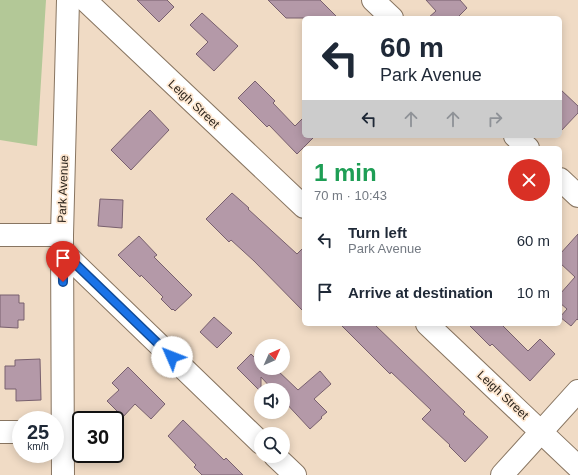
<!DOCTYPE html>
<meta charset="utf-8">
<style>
body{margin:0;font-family:Arial,sans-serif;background:#f2f2f3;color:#1f2937;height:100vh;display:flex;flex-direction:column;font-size:15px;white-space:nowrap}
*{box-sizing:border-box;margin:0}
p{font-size:13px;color:#747a83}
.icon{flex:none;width:22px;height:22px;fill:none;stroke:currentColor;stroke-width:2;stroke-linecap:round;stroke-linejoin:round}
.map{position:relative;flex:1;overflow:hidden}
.drawer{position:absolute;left:302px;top:146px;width:260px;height:180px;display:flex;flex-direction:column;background:#fff;border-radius:6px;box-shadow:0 2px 10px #0003}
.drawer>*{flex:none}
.top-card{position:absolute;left:302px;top:16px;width:260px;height:122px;border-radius:6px;box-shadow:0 2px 10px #0003;background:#fff;color:#1f2937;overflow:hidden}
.needle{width:26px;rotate:45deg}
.tools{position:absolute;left:254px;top:339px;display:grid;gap:8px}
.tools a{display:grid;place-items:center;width:36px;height:36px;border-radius:50%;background:#fff;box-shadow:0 2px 10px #0003;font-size:20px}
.speed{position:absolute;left:12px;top:411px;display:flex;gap:8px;font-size:20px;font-weight:700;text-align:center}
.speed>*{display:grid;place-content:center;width:52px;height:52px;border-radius:50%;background:#fff;box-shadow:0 2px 10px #0003;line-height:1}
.speed small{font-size:10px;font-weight:400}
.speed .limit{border:2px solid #111;border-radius:6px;background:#fff;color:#111}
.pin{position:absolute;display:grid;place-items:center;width:34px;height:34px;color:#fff;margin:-41px -17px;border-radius:50% 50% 50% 0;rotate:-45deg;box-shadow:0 0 4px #0007}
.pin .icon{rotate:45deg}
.me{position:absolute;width:44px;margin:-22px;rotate:314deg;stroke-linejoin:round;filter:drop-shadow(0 0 3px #0008)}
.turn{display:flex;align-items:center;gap:14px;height:84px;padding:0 12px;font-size:18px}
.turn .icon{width:52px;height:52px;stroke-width:2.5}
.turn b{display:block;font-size:28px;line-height:34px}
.lanes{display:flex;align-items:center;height:38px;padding:0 12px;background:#0003;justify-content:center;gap:20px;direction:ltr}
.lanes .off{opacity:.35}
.round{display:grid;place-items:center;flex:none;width:42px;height:42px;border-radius:21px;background:#f2f2f3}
.head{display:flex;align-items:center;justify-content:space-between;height:68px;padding:0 12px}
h1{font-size:24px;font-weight:700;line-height:30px;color:#1e9e55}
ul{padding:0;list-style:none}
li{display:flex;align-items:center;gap:12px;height:52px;padding:0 12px}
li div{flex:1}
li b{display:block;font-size:15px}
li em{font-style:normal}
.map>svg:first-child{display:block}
</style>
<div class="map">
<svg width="578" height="475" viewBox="0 0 578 475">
<rect width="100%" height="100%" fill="#f0dbc5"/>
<polygon fill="#b3c897" points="0,0 46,0 37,146 0,140"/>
<g fill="#b499a8" stroke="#78606e">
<polygon points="137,0 167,0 174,7 159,22"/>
<polygon points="268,0 320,0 338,18 286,18"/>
<polygon points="426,0 460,0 467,8 457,18 428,18 436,11"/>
<polygon points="202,13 238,46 214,71 196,54 208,42 190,25"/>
<polygon points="255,81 275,101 273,103 295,126 304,117 304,136 315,136 297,154 269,125 267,127 238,98"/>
<polygon points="560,89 578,106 578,113 560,132"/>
<polygon points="150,110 169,130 131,170 111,150"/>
<polygon points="232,193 249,208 248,209 297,254 304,247 304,312 254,261 231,240 229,242 206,219"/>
<polygon points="100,199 123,200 122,228 98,226"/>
<polygon points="578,234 578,320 577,319 571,326 560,317 567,309 560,303 560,294 575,277 560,263 560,254"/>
<polygon points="139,236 157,255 154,257 192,295 175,311 173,309 172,310 161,299 163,297 141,275 140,277 118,255"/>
<polygon points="0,295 19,295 19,303 24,303 24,320 18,320 18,328 0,327"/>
<polygon points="214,317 232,333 217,348 200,332"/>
<polygon points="340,324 374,324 465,412 463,414 488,437 465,462 449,446 450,445 422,419 431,410 391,372 390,374"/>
<polygon points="468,324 501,324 528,351 540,339 555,354 530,381 492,344 490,346"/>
<polygon points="251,354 261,364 261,368 275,368 298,390 320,371 331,384 314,399 327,412 321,417 322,418 310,429 283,400 283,390 273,390 261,377 261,392 237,368"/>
<polygon points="40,359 41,400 16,401 16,389 5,389 5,366 15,366 15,360"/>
<polygon points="128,367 165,404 151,419 135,404 123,417 107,401 119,390 112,383"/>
<polygon points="183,420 224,460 226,458 243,475 202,475 194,467 196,465 168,436"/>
</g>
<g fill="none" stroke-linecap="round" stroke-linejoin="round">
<g stroke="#887561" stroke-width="24">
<g id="minor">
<polyline points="85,0 304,207"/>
<polyline points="373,0 392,18"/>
<polyline points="515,136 528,148"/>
<polyline points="560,179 578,196"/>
<polyline points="0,235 62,235"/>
<polyline points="63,252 261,443"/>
<polyline points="427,324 578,467"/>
<polyline points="0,432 21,432"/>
<polyline points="275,456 295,475"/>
<polyline points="502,475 578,391"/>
</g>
</g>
<g stroke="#887561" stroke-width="24">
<polyline id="major" points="63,475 62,235 68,0"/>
</g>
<use href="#minor" stroke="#fff" stroke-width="22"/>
<use href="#major" stroke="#fff" stroke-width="22"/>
</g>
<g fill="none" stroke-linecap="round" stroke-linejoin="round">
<g stroke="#114b97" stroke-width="10">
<polyline id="route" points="63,282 63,252 172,357"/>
</g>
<use href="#route" stroke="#1a73e8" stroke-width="7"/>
</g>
<g text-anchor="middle" stroke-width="3.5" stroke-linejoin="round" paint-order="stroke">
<g font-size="12" fill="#2c241c" stroke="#fee8d2">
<text transform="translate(194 104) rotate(43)" y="4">Leigh Street</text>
<text transform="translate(63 189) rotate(-88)" y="4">Park Avenue</text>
<text transform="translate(503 395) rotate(43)" y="4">Leigh Street</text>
</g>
</g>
</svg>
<div class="tools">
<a><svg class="needle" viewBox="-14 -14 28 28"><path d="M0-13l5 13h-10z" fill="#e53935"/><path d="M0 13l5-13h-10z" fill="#747a83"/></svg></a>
<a><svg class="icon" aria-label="sound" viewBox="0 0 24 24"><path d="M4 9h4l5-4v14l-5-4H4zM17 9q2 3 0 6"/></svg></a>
<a><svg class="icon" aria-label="search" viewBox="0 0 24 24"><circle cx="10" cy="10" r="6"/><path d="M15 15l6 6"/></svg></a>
</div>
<div class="speed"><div>25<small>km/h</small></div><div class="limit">30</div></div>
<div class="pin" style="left:63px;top:282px;background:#d93025"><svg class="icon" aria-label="arrive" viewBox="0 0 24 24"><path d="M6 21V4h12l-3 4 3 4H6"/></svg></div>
<svg class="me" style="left:172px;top:357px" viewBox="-20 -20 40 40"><circle r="19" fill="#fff"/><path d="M0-13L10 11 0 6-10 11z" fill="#1a73e8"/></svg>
<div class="top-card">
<div class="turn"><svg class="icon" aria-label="left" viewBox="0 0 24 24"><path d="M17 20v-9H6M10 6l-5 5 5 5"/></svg><div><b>60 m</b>Park Avenue</div></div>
<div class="lanes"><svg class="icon" aria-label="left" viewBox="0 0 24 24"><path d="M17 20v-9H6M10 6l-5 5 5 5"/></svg><svg class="icon off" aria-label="ahead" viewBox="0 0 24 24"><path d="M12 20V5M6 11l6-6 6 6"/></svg><svg class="icon off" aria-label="ahead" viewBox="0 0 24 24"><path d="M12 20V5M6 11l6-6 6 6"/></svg><svg class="icon off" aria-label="right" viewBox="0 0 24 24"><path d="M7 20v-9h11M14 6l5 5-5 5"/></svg></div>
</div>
<section class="drawer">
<div class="head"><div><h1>1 min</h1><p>70 m · 10:43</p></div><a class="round" style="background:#d93025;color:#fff"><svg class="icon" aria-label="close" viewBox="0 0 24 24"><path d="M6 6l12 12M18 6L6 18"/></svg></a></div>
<ul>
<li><svg class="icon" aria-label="left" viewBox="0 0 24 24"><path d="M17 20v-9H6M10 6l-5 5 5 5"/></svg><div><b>Turn left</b><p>Park Avenue</p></div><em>60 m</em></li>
<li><svg class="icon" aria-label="arrive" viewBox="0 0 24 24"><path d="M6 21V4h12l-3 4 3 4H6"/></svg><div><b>Arrive at destination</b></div><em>10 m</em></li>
</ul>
</section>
</div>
